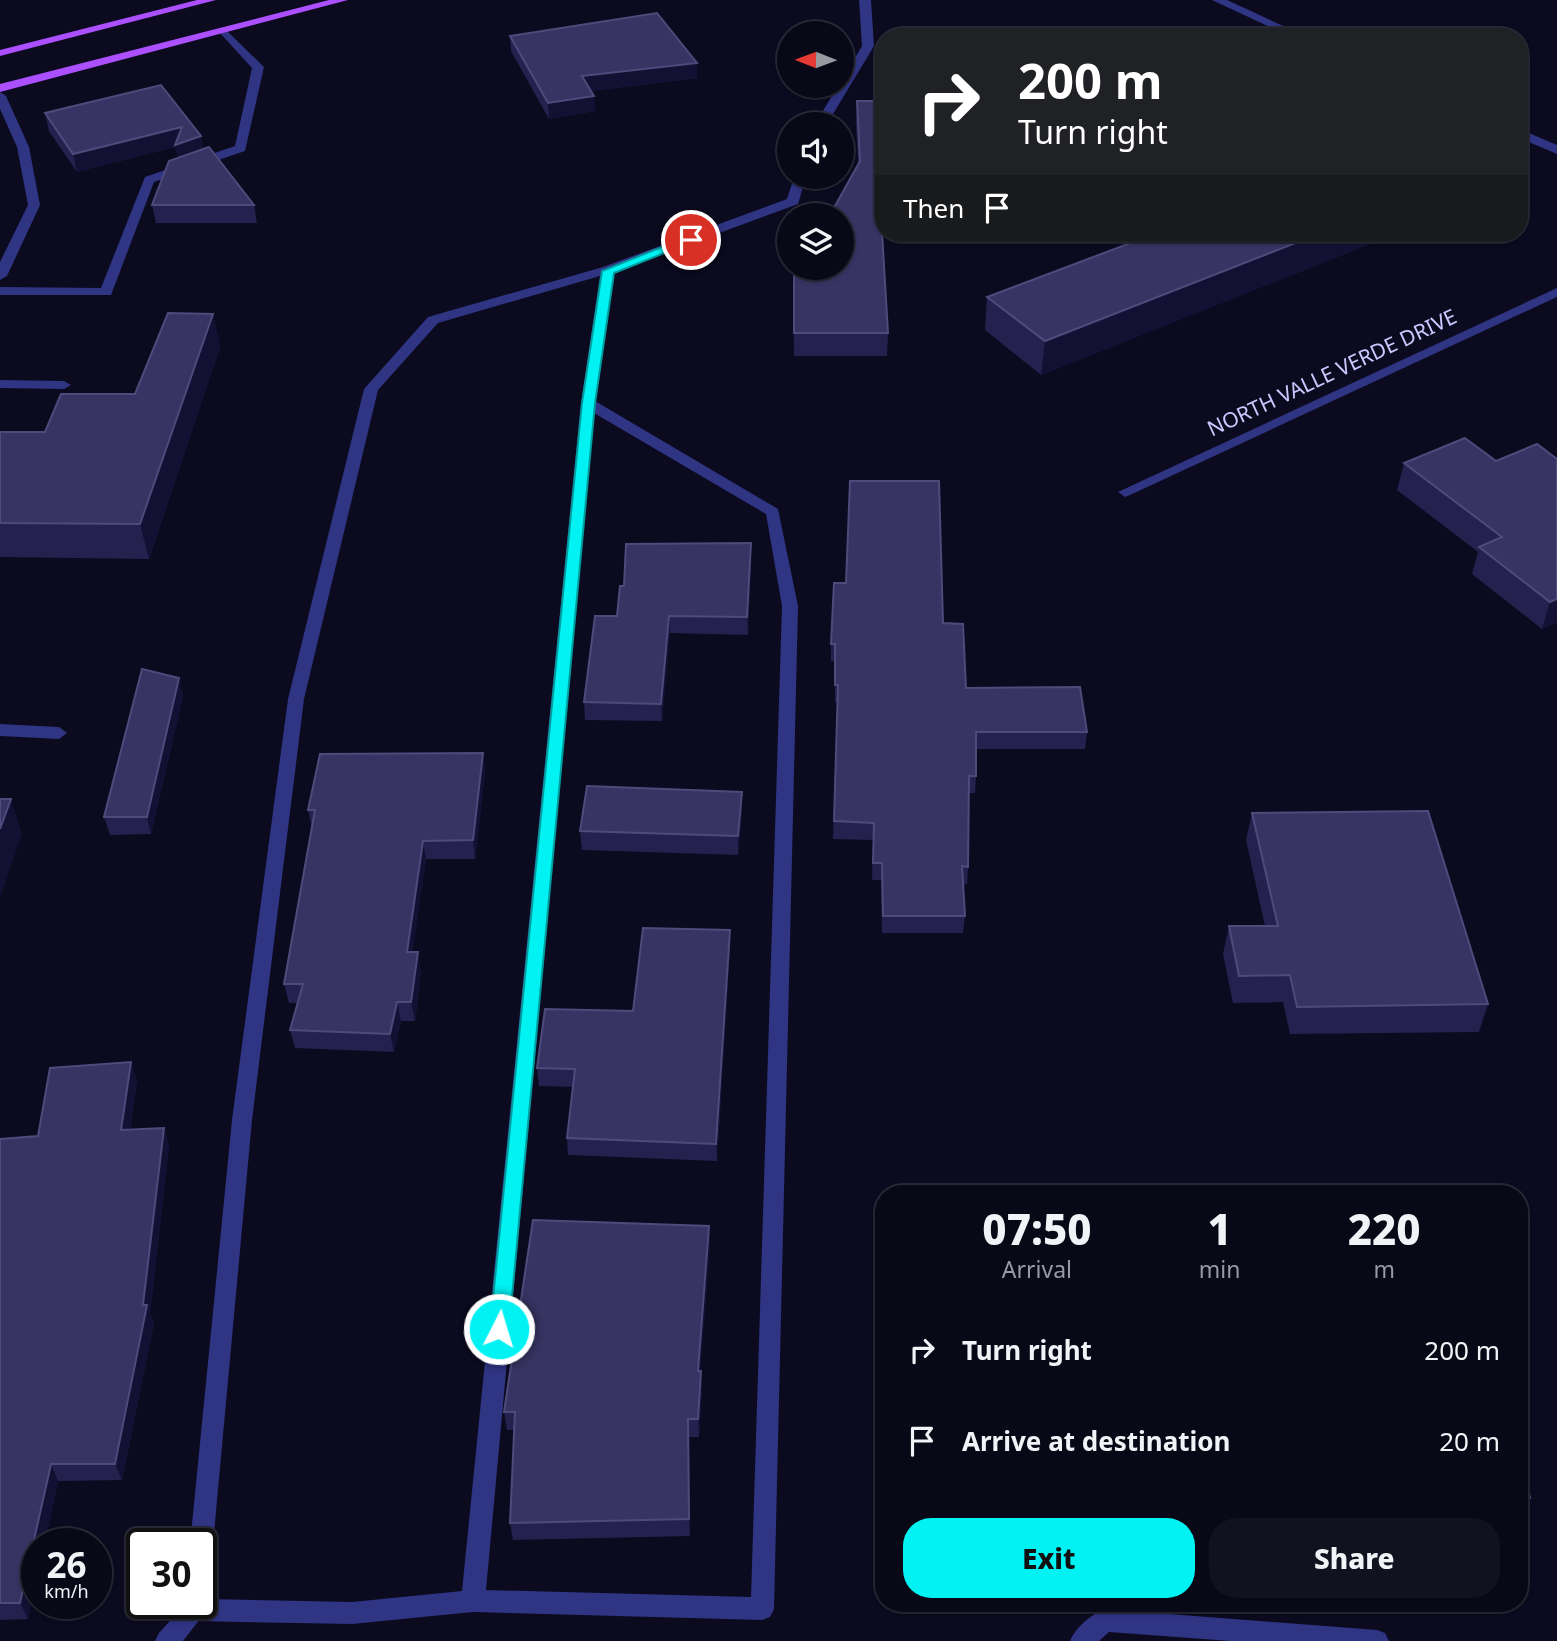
<!DOCTYPE html>
<style>
body{margin:0;font-family:"Noto Sans",sans-serif;background:#111120;color:#f1f3f6;height:100vh;display:flex;flex-direction:column;font-size:26px;white-space:nowrap}
*{box-sizing:border-box;margin:0}
p{font-size:23px;color:#989aa1}
.icon{flex:none;width:38px;height:38px;fill:none;stroke:currentColor;stroke-width:2;stroke-linecap:round;stroke-linejoin:round}
.map{position:relative;flex:1;overflow:hidden}
.details{position:absolute;left:875px;top:1185px;width:653px;height:427px;display:flex;flex-direction:column;background:#080817;border-radius:28px;box-shadow:0 2px 5px #0004,0 0 0 2px #292936}
.details>*{flex:none}
.top-card{position:absolute;left:875px;top:28px;width:653px;height:214px;border-radius:28px;box-shadow:0 2px 5px #0004,0 0 0 2px #292936;background:#202124;color:#fff;overflow:hidden}
.needle{width:46px;rotate:271deg}
.controls{position:absolute;left:777px;top:21px;display:grid;gap:14px}
.controls a{display:grid;place-items:center;width:77px;height:77px;border-radius:50%;background:#080817;box-shadow:0 2px 5px #0004,0 0 0 2px #292936;font-size:35px}
.speed{position:absolute;left:21px;top:1528px;display:flex;gap:14px;font-size:35px;font-weight:700;text-align:center}
.speed>*{display:grid;place-content:center;width:91px;height:91px;border-radius:50%;background:#080817;box-shadow:0 2px 5px #0004,0 0 0 2px #292936;line-height:1}
.speed small{font-size:18px;font-weight:400}
.speed .limit{border:4px solid #111;border-radius:10px;background:#fff;color:#111}
.pin{position:absolute;display:grid;place-items:center;width:60px;height:60px;color:#fff;margin:-30px;border:4px solid #fff;border-radius:50%;box-shadow:0 2px 7px #0007}
.me{position:absolute;width:77px;margin:-38px;rotate:5deg;stroke-linejoin:round;filter:drop-shadow(0 0 5px #0008)}
.turn{display:flex;align-items:center;gap:24px;height:147px;padding:0 28px;font-size:32px}
.turn .icon{width:91px;height:91px;stroke-width:2.5}
.turn b{display:block;font-size:49px;line-height:60px}
.then{display:flex;align-items:center;height:66px;padding:0 28px;background:#0003;gap:14px;font-size:26px}
.eta{display:flex;justify-content:space-evenly;align-items:center;height:119px;text-align:center}
.eta b{font-size:42px;font-weight:800;line-height:49px}
.primary-button{display:flex;gap:14px;margin-top:auto;padding:14px 28px}
.primary-button a{flex:1;height:80px;border-radius:28px;background:#00f2f3;color:#111;font-size:28px;font-weight:800;line-height:80px;text-align:center}
.primary-button a+a{background:#111120;color:#f1f3f6}
ul{padding:0;list-style:none}
li{display:flex;align-items:center;gap:21px;height:91px;padding:0 28px}
li div{flex:1}
li b{display:block;font-size:26px}
li em{font-style:normal}
.map>svg:first-child{display:block}
</style>
<div class="map">
<svg width="1557" height="1641" viewBox="0 0 1557 1641">
<rect width="100%" height="100%" fill="#0b0a1f"/>
<g fill="none" stroke-linecap="round" stroke-linejoin="round">
<g fill="#2f3483" fill-rule="evenodd">
<polygon points="224,28 264,67 245,151 154,182 111,295 0,295 0,287 101,288 145,177 235,146 252,68 220,33 220,29"/>
<polygon points="0,92 6,96 29,147 40,205 7,276 0,280 0,262 28,205 17,147 0,109"/>
<polygon points="0,380 64,381 71,385 64,389 0,388"/>
<polygon points="0,724 59,727 67,733 59,739 0,736"/>
<polygon points="203,1602 207,1610 183,1641 155,1641 159,1633 186,1603"/>
<path d="M1105,1609L1377,1630L1385,1633L1389,1641H1230L1109,1632L1099,1641H1070C1076,1627 1091,1614 1105,1609Z"/>
</g>
<g fill="#2f3483" fill-rule="evenodd">
<polygon points="859,0 871,0 874,46 827,124 815,124 838,86 842,86 842,80 862,46"/>
<polygon points="1212,0 1227,0 1307,37 1291,37"/>
<polygon points="1519,129 1557,145 1557,154 1519,138"/>
<path d="M794,177H806L798,204L614,272L595,401L778,509L798,606L774,1609L770,1617L762,1620L473,1612L352,1624L195,1621L187,1618L184,1603H201V1594L206,1599L352,1602L462,1591L581,403L600,276L438,323L378,390L304,699L252,1120L213,1544L209,1552L201,1555V1544H190L232,1120L288,699L364,389L428,317L603,267L787,199ZM594,413L766,514L782,606L751,1597L486,1590Z"/>
<polygon points="1557,288 1557,297 1130,495 1125,497 1118,492"/>
</g>
<g fill="#ac4fff" fill-rule="evenodd">
<polygon points="197,0 216,0 0,56 0,50"/>
<polygon points="329,0 348,0 0,92 0,84"/>
</g>
</g>
<g fill="#25214f">
<polygon points="510,36 697,78 591,91 594,96 595,111 549,119 511,51"/>
<polygon points="857,101 884,101 884,231 882,234 888,333 887,356 794,356 793,268 842,268 858,164 856,123"/>
<polygon points="45,113 201,136 203,149 254,205 257,223 156,223 152,205 178,158 175,147 77,172 49,131"/>
<polygon points="1157,233 1397,233 1041,375 985,330 987,297"/>
<polygon points="213,314 220,347 149,559 0,557 0,432 45,432 135,394"/>
<polygon points="1557,459 1557,622 1542,629 1472,574 1478,552 1397,490 1404,463"/>
<polygon points="751,560 748,635 670,633 662,721 585,720 584,702 617,616 624,586"/>
<polygon points="943,623 966,688 1087,732 1085,749 976,749 976,776 975,793 969,793 968,867 967,884 963,884 965,916 963,933 882,933 881,880 872,880 873,840 833,839 837,702 835,702 835,661 831,661 831,644"/>
<polygon points="179,678 183,696 151,834 110,835 104,817"/>
<polygon points="483,753 485,772 475,859 426,859 412,952 421,971 415,1021 401,1021 394,1052 295,1048 290,1030 298,1003 289,1003 284,984 312,828 308,810"/>
<polygon points="742,811 738,855 582,850 580,831"/>
<polygon points="1252,813 1488,1004 1479,1032 1290,1034 1283,1002 1233,1003 1223,954 1229,926 1265,926 1246,840"/>
<polygon points="730,947 717,1161 568,1155 567,1138 573,1087 539,1086 537,1068 633,1011"/>
<polygon points="137,1080 130,1130 164,1128 169,1146 150,1313 154,1323 122,1480 58,1481 28,1619 0,1620 0,1139 38,1136"/>
<polygon points="709,1226 710,1245 700,1371 702,1389 699,1437 689,1437 690,1536 513,1540 510,1523 514,1430 507,1430 504,1412"/>
<polygon points="1519,1443 1530,1498 1522,1515 1519,1515"/>
</g>
<g fill="#131034">
<polygon points="697,63 697,78 583,92 582,76"/>
<polygon points="594,96 595,111 549,119 548,103"/>
<polygon points="182,127 201,136 204,154 179,163 175,147 77,172 73,154"/>
<polygon points="884,210 884,231 880,237 881,215"/>
<polygon points="1321,233 1397,233 1041,375 1045,341"/>
<polygon points="213,314 220,347 149,559 140,524"/>
<polygon points="751,543 751,560 748,635 747,617"/>
<polygon points="1557,599 1557,622 1542,629 1550,602"/>
<polygon points="669,616 670,633 662,721 661,704"/>
<polygon points="179,678 183,696 151,834 147,817"/>
<polygon points="483,753 485,772 475,859 473,840"/>
<polygon points="742,792 742,811 738,855 738,836"/>
<polygon points="11,799 22,834 0,898 0,829"/>
<polygon points="423,841 426,859 410,971 407,952"/>
<polygon points="730,930 730,947 717,1161 716,1144"/>
<polygon points="418,952 421,971 415,1021 411,1002"/>
<polygon points="397,1002 401,1021 394,1052 390,1034"/>
<polygon points="131,1062 137,1080 127,1149 121,1130"/>
<polygon points="164,1128 169,1146 150,1313 154,1323 122,1480 115,1464 143,1305"/>
<polygon points="709,1226 710,1245 699,1389 698,1371"/>
<polygon points="701,1371 702,1389 699,1437 698,1419"/>
<polygon points="688,1419 689,1437 690,1536 689,1519"/>
<polygon points="51,1464 58,1481 45,1544 37,1544 37,1579 28,1619 20,1603"/>
</g>
<g fill="#373362" stroke="#4e4a7b" stroke-width="2">
<polygon points="657,13 697,63 582,76 594,96 548,103 510,36"/>
<polygon points="161,85 201,136 175,145 182,127 73,154 45,113"/>
<polygon points="857,101 884,101 884,210 881,215 888,333 794,333 794,268 842,268 842,215 830,215 860,161"/>
<polygon points="209,147 254,205 152,205 169,161"/>
<polygon points="1157,233 1321,233 1045,341 987,297"/>
<polygon points="168,313 213,314 140,524 0,523 0,432 45,432 61,394 135,394"/>
<polygon points="1465,438 1496,461 1537,444 1557,459 1557,599 1550,602 1479,547 1502,537 1404,463"/>
<polygon points="850,481 939,481 943,623 963,624 966,688 1080,687 1087,732 976,732 976,776 969,776 968,867 962,866 965,916 883,916 882,863 873,863 874,823 834,821 838,685 835,685 835,644 831,644 834,583 846,583"/>
<polygon points="751,543 747,617 669,616 661,704 584,702 595,616 617,616 620,586 624,586 626,544"/>
<polygon points="142,669 179,678 147,817 104,817"/>
<polygon points="483,753 473,840 423,841 407,952 418,952 411,1002 397,1002 390,1034 290,1030 303,984 284,984 315,810 308,810 320,754"/>
<polygon points="587,786 742,792 738,836 580,831"/>
<polygon points="0,799 11,799 0,829"/>
<polygon points="1428,811 1488,1004 1297,1007 1290,975 1239,976 1229,926 1278,926 1252,813"/>
<polygon points="643,928 730,930 716,1144 567,1138 575,1069 537,1068 545,1009 633,1011"/>
<polygon points="131,1062 121,1130 164,1128 143,1305 147,1305 115,1464 51,1464 20,1603 0,1603 0,1139 38,1136 50,1068"/>
<polygon points="533,1220 709,1226 698,1371 701,1371 698,1419 688,1419 689,1519 510,1523 515,1412 504,1412"/>
<polygon points="1519,1443 1530,1498 1519,1498"/>
</g>
<polygon fill="#00f2f3" stroke="#009d9e" stroke-width="2" points="687,237 697,240 614,273 595,403 509,1329 506,1335 499,1337 493,1335 490,1329 582,403 602,271"/>
<g text-anchor="middle" stroke-width="5" stroke-linejoin="round" paint-order="stroke">
<g font-size="21" fill="#c9c8ff" stroke="#0b0a1f">
<text transform="translate(1332 373) rotate(-25)" y="7">NORTH VALLE VERDE DRIVE</text>
</g>
</g>
</svg>
<div class="controls">
<a><svg class="needle" viewBox="-14 -14 28 28"><path d="M0-13l5 13h-10z" fill="#e53935"/><path d="M0 13l5-13h-10z" fill="#989aa1"/></svg></a>
<a><svg class="icon" aria-label="sound" viewBox="0 0 24 24"><path d="M4 9h4l5-4v14l-5-4H4zM17 9q2 3 0 6"/></svg></a>
<a><svg class="icon" aria-label="layers" viewBox="0 0 24 24"><path d="M12 4l9 5-9 5-9-5zM3 14l9 5 9-5"/></svg></a>
</div>
<div class="speed"><div>26<small>km/h</small></div><div class="limit">30</div></div>
<div class="pin" style="left:691px;top:240px;background:#d93025"><svg class="icon" aria-label="arrive" viewBox="0 0 24 24"><path d="M6 21V4h12l-3 4 3 4H6"/></svg></div>
<svg class="me" style="left:499px;top:1329px" viewBox="-20 -20 40 40"><circle r="17" fill="#00f2f3" stroke="#fff" stroke-width="3"/><path d="M0-11L8 9 0 5-8 9z" fill="#fff"/></svg>
<div class="top-card">
<div class="turn"><svg class="icon" aria-label="right" viewBox="0 0 24 24"><path d="M7 20v-9h11M14 6l5 5-5 5"/></svg><div><b>200 m</b>Turn right</div></div>
<div class="then">Then<svg class="icon" aria-label="arrive" viewBox="0 0 24 24"><path d="M6 21V4h12l-3 4 3 4H6"/></svg></div>
</div>
<section class="details">
<div class="eta">
<div><b>07:50</b><p>Arrival</p></div>
<div><b>1</b><p>min</p></div>
<div><b>220</b><p>m</p></div>
</div>
<ul>
<li><svg class="icon" aria-label="right" viewBox="0 0 24 24"><path d="M7 20v-9h11M14 6l5 5-5 5"/></svg><div><b>Turn right</b></div><em>200 m</em></li>
<li><svg class="icon" aria-label="arrive" viewBox="0 0 24 24"><path d="M6 21V4h12l-3 4 3 4H6"/></svg><div><b>Arrive at destination</b></div><em>20 m</em></li>
</ul>
<div class="primary-button"><a>Exit</a><a>Share</a></div>
</section>
</div>
